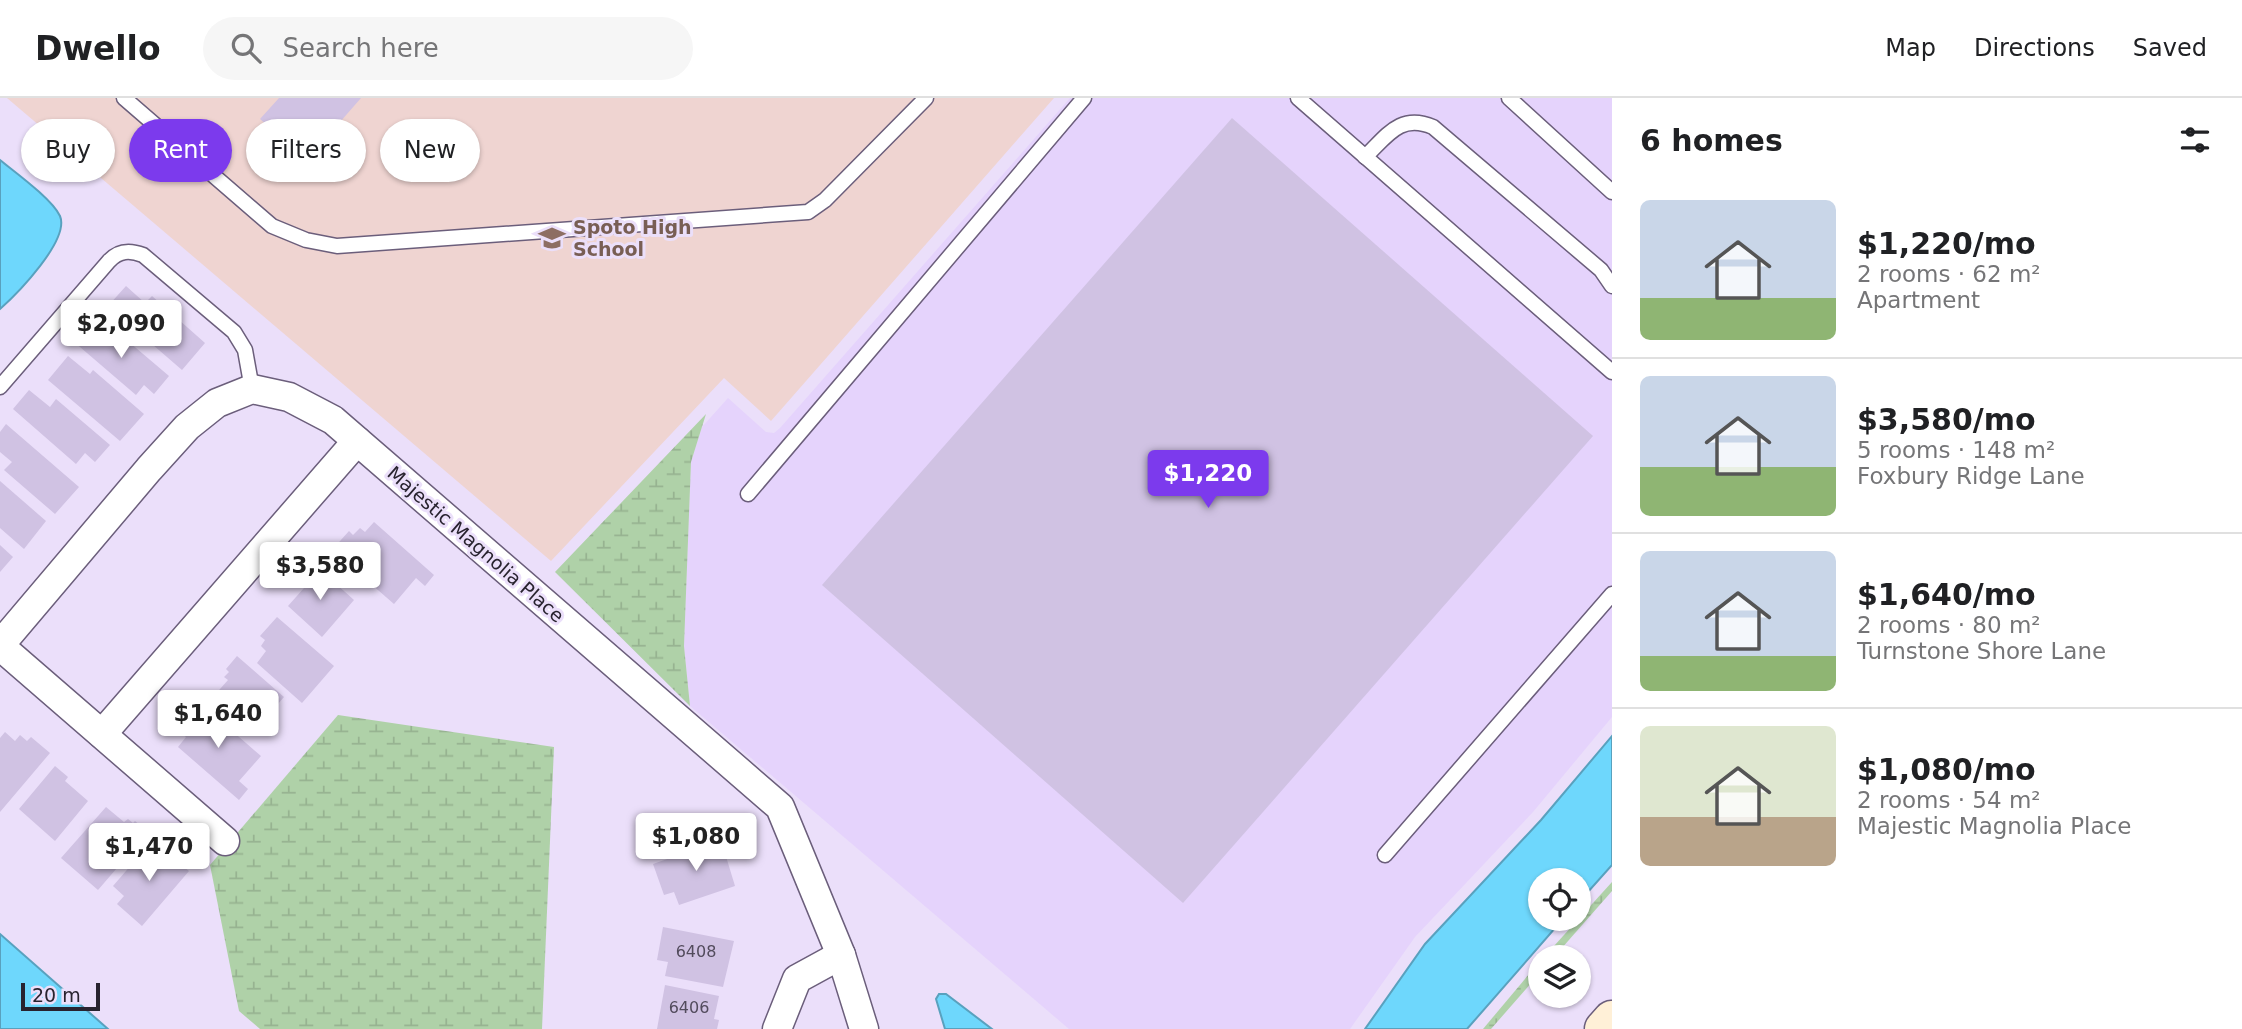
<!DOCTYPE html>
<html lang="en">
<head>
<meta charset="utf-8">
<style>
	:root { --surface:#fff; --page:#f6f6f6; --text:#202124; --muted:#757577; --line:#e0e0e0; --accent:#7c3aed }
	body { margin:0; font-family:"DejaVu Sans",sans-serif; background:var(--page); color:var(--text); height:100vh; display:flex; flex-direction:column; font-size:26px; white-space:nowrap }
	* { box-sizing:border-box; margin:0 }
	p { font-size:23px; color:var(--muted) }
	.icon { flex:none; width:38px; height:38px; fill:none; stroke:currentColor; stroke-width:2; stroke-linecap:round; stroke-linejoin:round }
	.map { position:relative; flex:1; overflow:hidden }
	.details { display:flex; flex-direction:column; background:var(--surface); width:630px }
	.details>* { flex:none }
	.top-card { position:absolute; left:21px; top:21px; width:665px; height:63px; display:flex; gap:14px }
	.tools { position:absolute; left:1528px; top:770px; display:grid; gap:14px }
	.tools a { display:grid; place-items:center; width:63px; height:63px; border-radius:50%; background:var(--surface); box-shadow:0 2px 5px #0004; font-size:35px }
	.scale { position:absolute; left:21px; bottom:18px; width:79px; box-sizing:border-box; padding-left:7px; border:4px solid #28232f; border-top:0; font-size:19px; line-height:24px; white-space:nowrap; color:#28232f; -webkit-text-stroke:5px #ebdffa; paint-order:stroke }
	.price { position:absolute; translate:-50% -60px; padding:0 16px; border-radius:7px; background:#fff; color:#222; font-size:23px; line-height:46px; filter:drop-shadow(0 2px 4px #0008) }
	.price::after { content:''; position:absolute; left:50%; top:42px; width:21px; height:16px; margin-left:-10px; background:inherit; clip-path:polygon(0 0,100% 0,50% 100%) }
	.price.active { background:var(--accent); color:#fff }
	ul { padding:0; list-style:none }
	li { display:flex; align-items:center; gap:21px; height:175px; padding:0 28px }
	li+li { border-top:2px solid var(--line) }
	li span { display:grid; place-items:center; flex:none; width:196px; height:140px; border-radius:10px; color:#555 }
	li>.icon { margin-inline-start:auto }
	span .icon { width:84px; height:84px; fill:#fffc; stroke-width:1 }
	li b { font-size:30px }
	h2 { display:flex; justify-content:space-between; align-items:center; height:84px; padding:0 28px; font-size:30px }
	.pill { padding:0 24px; border-radius:32px; background:var(--surface); box-shadow:0 2px 5px #0004; font-size:24px; line-height:63px }
	.pill.active { background:var(--accent); color:#fff }
	header { display:flex; align-items:center; gap:42px; box-sizing:border-box; height:98px; padding:0 35px; background:var(--surface); border-bottom:2px solid var(--line) }
	header strong { font-size:33px }
	nav { display:flex; gap:38px; margin-inline-start:auto; font-size:24px }
	.search { width:490px; height:63px; background:var(--page); display:flex; align-items:center; gap:18px; box-sizing:border-box; padding:0 24px; border-radius:38px; color:var(--muted); font-size:26px }
	main { display:flex; flex:1; min-height:0 }
	.map>svg:first-child { display:block }
</style>
</head>
<body>
<header>
<strong>Dwello</strong>
<div class="search"><svg class="icon" aria-label="search" viewBox="0 0 24 24"><circle cx="10" cy="10" r="6"/><path d="M15 15l6 6"/></svg>Search here</div>
<nav><a>Map</a><a>Directions</a><a>Saved</a></nav>
</header>
<main>
<div class="map">
<svg width="1612" height="931" viewBox="0 0 1612 931">
	<defs>
		<pattern id="wetland-marsh" width="20" height="14" patternUnits="userSpaceOnUse" patternTransform="scale(1.75)"><rect width="20" height="14" fill="#afd1a8"/><path d="M1 5h8M5 5V1M11 12h8M15 12V8" fill="none" stroke="#97b391"/></pattern>
	</defs>
	<rect width="100%" height="100%" fill="#ebdffa"/>
	<!-- built -->
	<path fill="#e5d3fc" d="M1070 0H1612V619L1533 714 1415 839 1350 931H1069L690 608 684 548 691 364 702 329 728 300 766 334 774 335 780 330Z"/>
	<!-- education -->
	<path fill="#efd4d1" d="M7 0H1054L771 323 724 280 551 463Z"/>
	<!-- wetland -->
	<g fill="url(#wetland-marsh)">
		<path d="M706 316 691 364 684 548 690 608 555 474Z"/>
		<path d="M338 617 554 649 542 931H260L239 913 210 767Z"/>
		<path d="M1612 784V793L1554 859H1544Z"/>
		<path d="M1540 863V875L1491 931H1483Z"/>
	</g>
	<!-- water -->
	<g fill="#6ed7fc" stroke="#59a1be" stroke-width="2">
		<path d="M0 62C16 75 52 101 60 118 70 142 17 196 0 211Z"/>
		<path d="M1612 638V767L1579 804 1578 782H1540V821H1563L1467 931H1365L1425 846 1541 722Z"/>
		<path d="M0 836 108 931H0Z"/>
		<path d="M939 896H946L992 931H945L936 901Z"/>
	</g>
	<!-- building -->
	<g fill="#d0c2e3">
		<path d="M279 0H361L298 72 289 64 298 54 260 21Z"/>
		<path d="M1232 20 1593 338 1183 805 822 487Z"/>
		<path d="M126 188 145 205 152 198 205 245 182 272 108 208Z"/>
		<path d="M89 224 109 241 116 233 169 278 154 296 144 287 136 297 73 243Z"/>
		<path d="M68 258 90 276 93 272 144 316 120 343 48 282Z"/>
		<path d="M29 292 50 309 56 301 110 347 95 364 85 355 76 366 13 311Z"/>
		<path d="M6 326 79 389 55 416 4 372 12 364 0 354V334Z"/>
		<path d="M0 383 46 423 24 451 0 430Z"/>
		<path d="M374 424 434 477 425 488 416 480 394 506 332 452 349 433 353 437 360 430 365 434Z"/>
		<path d="M0 447 13 459 0 474Z"/>
		<path d="M316 468 354 502 322 539 288 508 304 490 300 487Z"/>
		<path d="M277 519 334 568 302 605 257 565 266 553 261 548 265 542 260 538Z"/>
		<path d="M237 558 284 599 253 635 212 600 228 582 224 579 229 574 226 571Z"/>
		<path d="M199 604 261 658 239 683 248 691 239 702 178 649 186 639 181 635 187 627 183 623Z"/>
		<path d="M5 634 15 643 20 637 27 643 31 639 50 655 0 714V640Z"/>
		<path d="M55 668 68 679 65 683 88 703 55 743 19 711Z"/>
		<path d="M106 709 124 724 128 721 133 725 135 723 148 734 98 792 61 760Z"/>
		<path d="M721 742 735 788 679 807 674 794 664 797 653 766Z"/>
		<path d="M151 744 189 773 142 828 117 806 124 798 113 788Z"/>
		<path d="M663 829 734 843 723 889 665 878 668 864 657 862Z"/>
		<path d="M665 887 719 898 714 921 719 922 717 931H657Z"/>
	</g>
	<g fill="none" stroke-linecap="round" stroke-linejoin="round">
		<!-- lane casing -->
		<g stroke="#6b5e7b" stroke-width="17">
			<g id="lane">
				<path d="M124 0 272 128 306 142 337 148 808 114 825 102 926 0"/>
				<path d="M1298 0 1612 274"/>
				<path d="M1509 0 1612 94"/>
				<path d="M1365 59C1387 38 1400 15 1433 29L1601 172 1612 188"/>
				<path d="M0 289 109 163C119 152 130 152 143 157L234 234 245 252 252 291"/>
				<path d="M748 396 1084 0"/>
				<path d="M1385 757 1612 496"/>
			</g>
		</g>
		<!-- street casing -->
		<g stroke="#6b5e7b" stroke-width="31">
			<g id="street">
				<path d="M0 547 149 371 187 329 217 305 252 291 289 299 333 322 780 709 841 857 864 931"/>
				<path d="M0 548 225 743"/>
				<path d="M102 636 357 343"/>
				<path d="M777 931 797 881 841 857"/>
			</g>
		</g>
		<!-- secondary casing -->
		<g stroke="#6b5e7b" stroke-width="41">
			<path id="secondary" d="M1604 931 1612 922"/>
		</g>
		<!-- lane -->
		<use href="#lane" stroke="#fff" stroke-width="14"/>
		<!-- street -->
		<use href="#street" stroke="#fff" stroke-width="28"/>
		<!-- secondary -->
		<use href="#secondary" stroke="#fff0d7" stroke-width="38"/>
	</g>
	<!-- icons -->
	<defs>
		<g id="school-bare" transform="scale(2.1)"><path d="M0-5L7-2L0 1L-7-2ZM-4 1L0 2.5L4 1V4Q0 6-4 4Z" fill="#8d6e63" stroke="#ebdffa" stroke-width="2.5" paint-order="stroke"/></g>
	</defs>
	<g fill-rule="evenodd">
		<use href="#school-bare" x="552" y="140"/>
	</g>
	<g text-anchor="middle" dominant-baseline="central" stroke-width="6" stroke-linejoin="round" paint-order="stroke">
		<!-- number labels -->
		<g font-size="16" fill="#524b5c">
			<text x="696" y="853">6408</text>
			<text x="689" y="909">6406</text>
		</g>
		<!-- education labels -->
		<g font-size="19" font-weight="bold" fill="#785e54" stroke="#ebdffa" text-anchor="start">
			<text x="573" y="129">Spoto High<tspan x="573" dy="22">School</tspan></text>
		</g>
		<!-- street labels -->
		<g font-size="19" fill="#28232f" stroke="#ebdffa">
			<text transform="translate(476 446) rotate(41)">Majestic Magnolia Place</text>
		</g>
	</g>
</svg>
<div class="tools">
<a><svg class="icon" aria-label="locate" viewBox="0 0 24 24"><circle cx="12" cy="12" r="6"/><path d="M12 2v4M12 18v4M2 12h4M18 12h4"/></svg></a>
<a><svg class="icon" aria-label="layers" viewBox="0 0 24 24"><path d="M12 4l9 5-9 5-9-5zM3 14l9 5 9-5"/></svg></a>
</div>
<div class="scale">20 m</div>
<b class="price" style="left:121px;top:262px">$2,090</b>
<b class="price active" style="left:1208px;top:412px">$1,220</b>
<b class="price" style="left:320px;top:504px">$3,580</b>
<b class="price" style="left:218px;top:652px">$1,640</b>
<b class="price" style="left:696px;top:775px">$1,080</b>
<b class="price" style="left:149px;top:785px">$1,470</b>
<div class="top-card">
<a class="pill">Buy</a>
<a class="pill active">Rent</a>
<a class="pill">Filters</a>
<a class="pill">New</a>
</div>
</div>
<section class="details">
<h2>6 homes<svg class="icon" aria-label="filters" viewBox="0 0 24 24"><path d="M4 7h16M4 17h16"/><circle cx="9" cy="7" r="2"/><circle cx="15" cy="17" r="2"/></svg></h2>
<ul>
<li><span style="background:linear-gradient(#c9d6e8 70%,#8fb573 0)"><svg class="icon" aria-label="home" viewBox="0 0 24 24"><path d="M3 11l9-7 9 7M6 9v11h12V9"/></svg></span><div><b>$1,220/mo</b><p>2 rooms · 62 m²</p><p>Apartment</p></div></li>
<li><span style="background:linear-gradient(#c9d6e8 65%,#8fb573 0)"><svg class="icon" aria-label="home" viewBox="0 0 24 24"><path d="M3 11l9-7 9 7M6 9v11h12V9"/></svg></span><div><b>$3,580/mo</b><p>5 rooms · 148 m²</p><p>Foxbury Ridge Lane</p></div></li>
<li><span style="background:linear-gradient(#c9d6e8 75%,#8fb573 0)"><svg class="icon" aria-label="home" viewBox="0 0 24 24"><path d="M3 11l9-7 9 7M6 9v11h12V9"/></svg></span><div><b>$1,640/mo</b><p>2 rooms · 80 m²</p><p>Turnstone Shore Lane</p></div></li>
<li><span style="background:linear-gradient(#dfe7d0 65%,#b9a48a 0)"><svg class="icon" aria-label="home" viewBox="0 0 24 24"><path d="M3 11l9-7 9 7M6 9v11h12V9"/></svg></span><div><b>$1,080/mo</b><p>2 rooms · 54 m²</p><p>Majestic Magnolia Place</p></div></li>
</ul>
</section>
</main>
</body>
</html>
